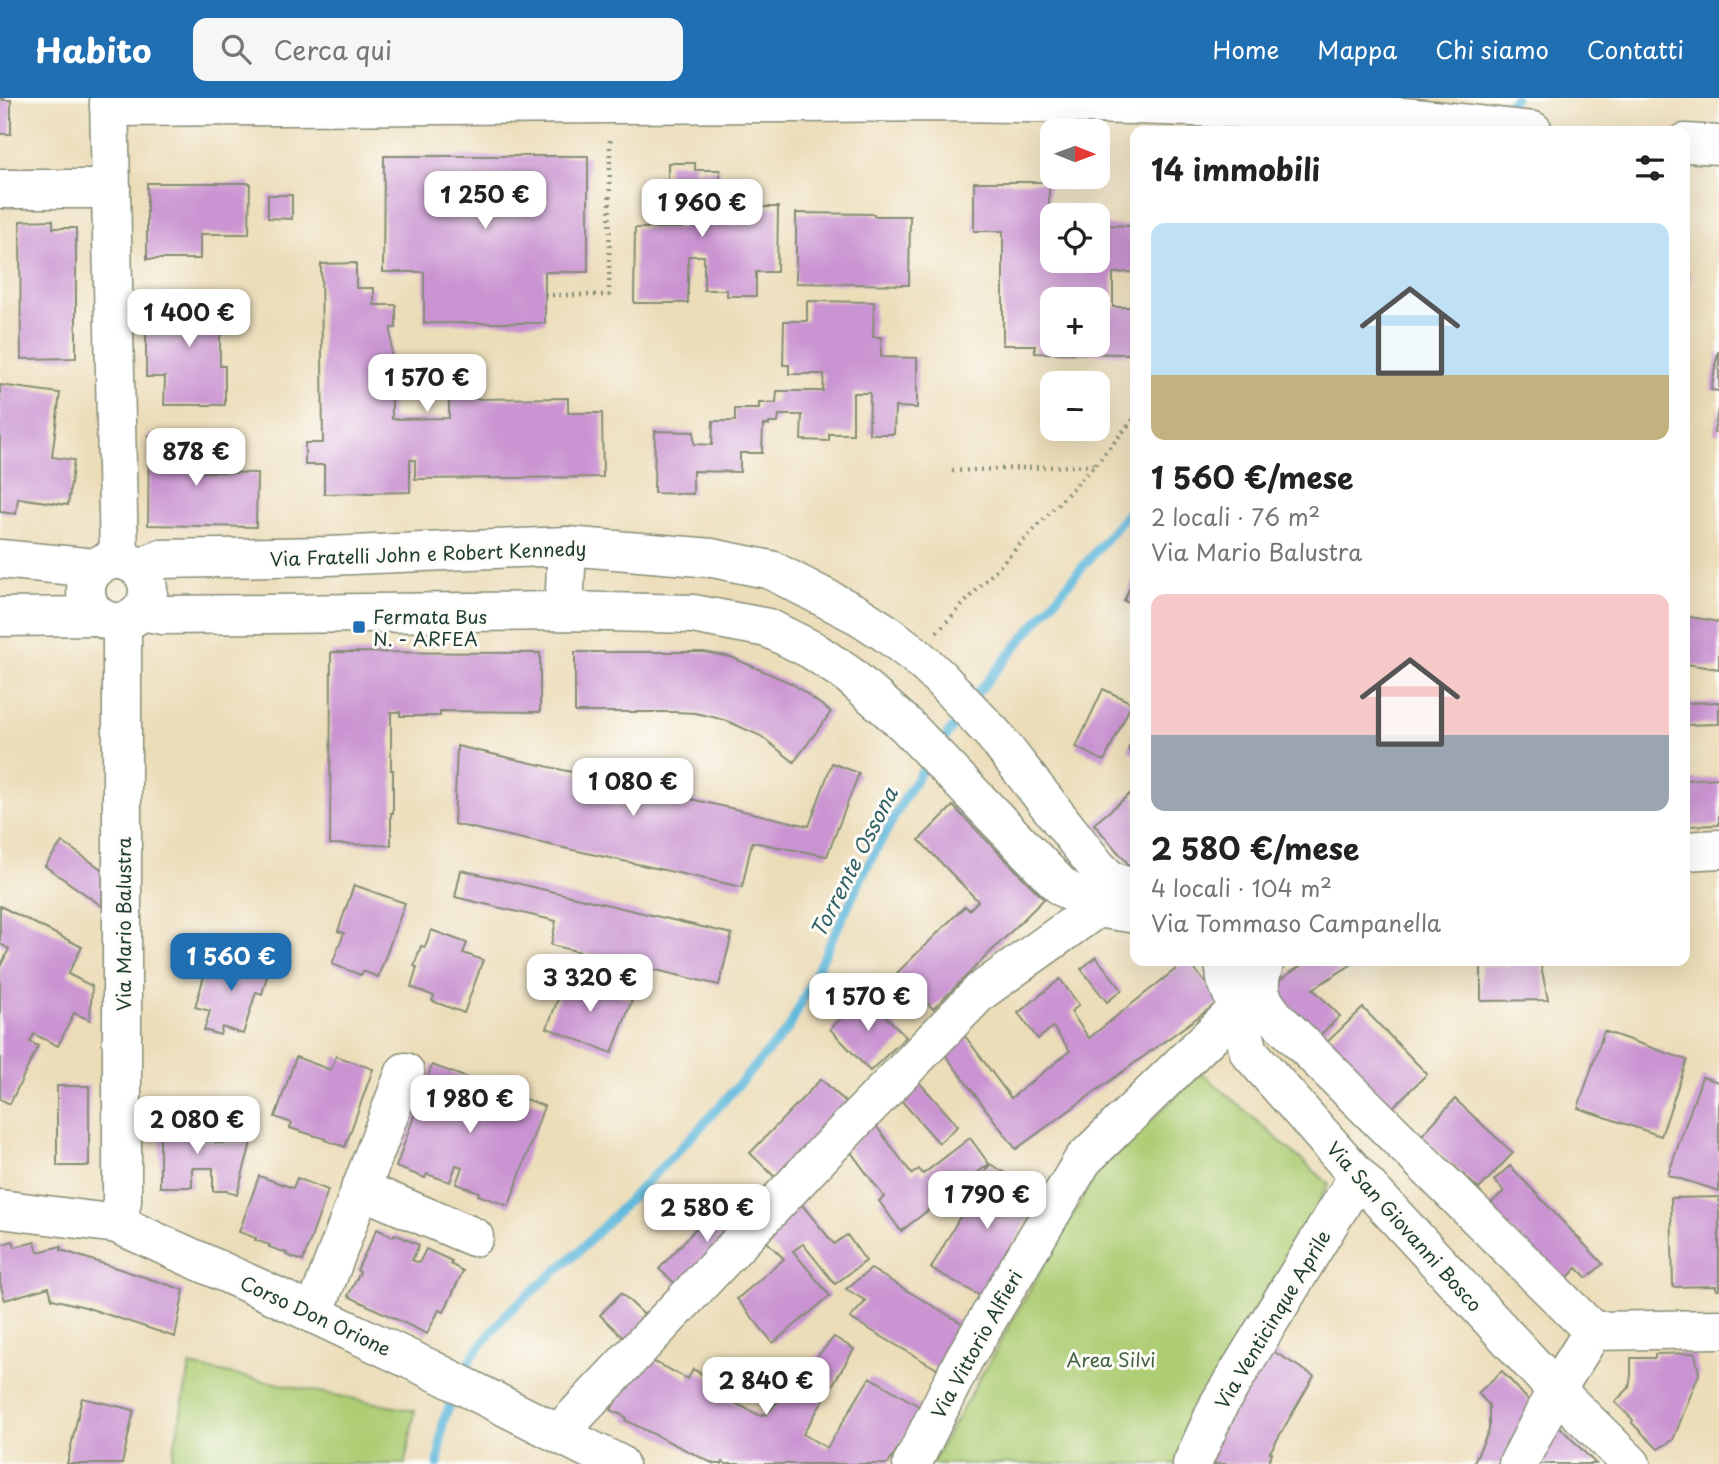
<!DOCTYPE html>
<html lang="it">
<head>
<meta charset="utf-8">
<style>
	:root { --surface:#fff; --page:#f6f6f6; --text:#222; --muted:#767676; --accent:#1f6fb2 }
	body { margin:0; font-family:"Playpen Sans",sans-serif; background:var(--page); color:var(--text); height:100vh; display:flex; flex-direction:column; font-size:26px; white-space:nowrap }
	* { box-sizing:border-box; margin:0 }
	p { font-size:23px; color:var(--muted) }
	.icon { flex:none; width:38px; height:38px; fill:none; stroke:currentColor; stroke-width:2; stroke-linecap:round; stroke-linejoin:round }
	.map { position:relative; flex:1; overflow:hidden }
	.details { position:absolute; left:1130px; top:28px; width:560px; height:840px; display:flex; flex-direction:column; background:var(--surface); border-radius:14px; box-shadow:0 7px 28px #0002 }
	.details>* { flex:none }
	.needle { width:46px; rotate:91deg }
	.tools { position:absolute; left:1040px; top:21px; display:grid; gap:14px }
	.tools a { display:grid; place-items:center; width:70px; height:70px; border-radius:14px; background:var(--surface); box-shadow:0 7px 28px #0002; font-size:35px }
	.price { position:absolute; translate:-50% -60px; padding:0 16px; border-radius:14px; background:#fff; color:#222; font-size:23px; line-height:46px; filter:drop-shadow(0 2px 4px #0008) }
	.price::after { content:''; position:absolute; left:50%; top:42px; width:21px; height:16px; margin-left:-10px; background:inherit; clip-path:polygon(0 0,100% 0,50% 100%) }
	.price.selected { background:var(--accent); color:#fff }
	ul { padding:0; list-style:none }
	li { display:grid; align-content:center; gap:14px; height:371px; padding:0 21px }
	li span { display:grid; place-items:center; height:217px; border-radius:14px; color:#555 }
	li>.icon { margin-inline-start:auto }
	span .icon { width:126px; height:126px; fill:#fffc; stroke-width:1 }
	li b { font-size:30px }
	h2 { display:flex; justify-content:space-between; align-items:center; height:84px; padding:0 21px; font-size:30px }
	header { display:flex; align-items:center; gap:42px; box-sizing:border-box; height:98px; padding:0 35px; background:var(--accent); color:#fff }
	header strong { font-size:33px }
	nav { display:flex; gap:38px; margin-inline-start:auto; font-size:24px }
	.search { width:490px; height:63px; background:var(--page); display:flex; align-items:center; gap:18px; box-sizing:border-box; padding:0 24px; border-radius:14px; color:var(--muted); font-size:26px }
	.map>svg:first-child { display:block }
</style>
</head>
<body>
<header>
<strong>Habito</strong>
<div class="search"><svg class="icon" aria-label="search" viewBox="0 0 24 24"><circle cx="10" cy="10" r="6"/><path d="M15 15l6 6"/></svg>Cerca qui</div>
<nav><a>Home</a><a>Mappa</a><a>Chi siamo</a><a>Contatti</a></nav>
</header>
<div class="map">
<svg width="1719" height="1366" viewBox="0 0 1719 1366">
	<rect width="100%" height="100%" fill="#fdfcf7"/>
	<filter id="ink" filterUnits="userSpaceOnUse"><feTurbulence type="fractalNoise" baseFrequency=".0143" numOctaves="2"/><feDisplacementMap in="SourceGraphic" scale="14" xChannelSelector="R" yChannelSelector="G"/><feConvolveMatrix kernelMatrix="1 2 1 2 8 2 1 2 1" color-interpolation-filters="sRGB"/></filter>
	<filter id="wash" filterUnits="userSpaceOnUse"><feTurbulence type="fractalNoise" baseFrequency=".00686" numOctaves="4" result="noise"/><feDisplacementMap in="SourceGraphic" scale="28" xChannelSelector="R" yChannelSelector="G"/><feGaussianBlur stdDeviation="1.57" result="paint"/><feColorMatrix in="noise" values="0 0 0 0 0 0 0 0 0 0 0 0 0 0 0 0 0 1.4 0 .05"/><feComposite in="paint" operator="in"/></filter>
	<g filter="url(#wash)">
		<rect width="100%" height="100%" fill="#ecddb9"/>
		<!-- green -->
		<g fill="#aecd75" stroke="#668554" stroke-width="2">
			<path d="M1201 974 1329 1086 1207 1300 1179 1366H931L1096 1076Z"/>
			<path d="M190 1268 415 1313 405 1366H171Z"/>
		</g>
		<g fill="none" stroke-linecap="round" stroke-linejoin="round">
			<!-- stream -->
			<g stroke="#5db8db" stroke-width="9">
				<path d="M1495 18 1515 0"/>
				<path d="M973 600 1136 405"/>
				<path d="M939 649 961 617"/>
				<path d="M463 1278 471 1260 507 1215 577 1155 699 1031 789 930 867 769 909 692 929 663"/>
				<path d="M438 1366 443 1323 456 1294"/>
			</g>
		</g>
		<g id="blocks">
			<!-- building -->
			<g fill="#ca94d2" fill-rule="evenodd">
				<path d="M0 0H3V2H11V36H0Z"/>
				<path d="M384 58H588V174H545V225H424V174H383Z"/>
				<path d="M668 65H695V72H720V101H741V109H778L777 174H756V198H727V192H704V158H688V205H634L635 130H683V113H645V87H668Z"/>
				<path d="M974 84H1049V119H1052V163H1097V127L1136 128V174L1113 175V209H1136V256L1035 255V247H1003V133H974ZM1052 201H1097V247H1052Z"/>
				<path d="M147 85H250L249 136H200V161H147Z"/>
				<path d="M268 97H292V121L268 120Z"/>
				<path d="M796 115 874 116V118H910L909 187 796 185Z"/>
				<path d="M53 122V130H76V260L21 261 20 123Z"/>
				<path d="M356 165V190H374V207H396V230H391L392 321 449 320V299H471L472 301 568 300V315H602L603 379 415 381V362H410V394L324 396V367H305V345H323L321 166Z"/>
				<path d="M1685 176 1691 177 1687 201H1685Z"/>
				<path d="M163 196 225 197V236H220V268H225V307H164L165 279H146V223H162Z"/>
				<path d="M807 203 874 204 873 239H881V259L917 260V310L895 309 894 336H869L870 295H853V336H829V343L801 342 802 317H779L778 325H769V327H763L762 355H740V374L693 373V396L654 395 655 333 694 334V346L712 347 713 323H735V311H759V305H776L777 293H823L824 276H789V267H783L784 223H807Z"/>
				<path d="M1718 254H1719V293L1711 292Z"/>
				<path d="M0 287 60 295 52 359 74 362 68 407 18 400 16 416 0 414Z"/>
				<path d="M1718 311H1719V336L1714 335Z"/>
				<path d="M149 337 198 338V374L257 375 256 429 148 427Z"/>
				<path d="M1136 475V508L1124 503Z"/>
				<path d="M1685 518 1719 524V571L1685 566Z"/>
				<path d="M331 554 540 555V614L440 613V618H400V614H391V672H393V715H391V747L330 746Z"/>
				<path d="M575 554H704L731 559 793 586 831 614 794 664 761 638 727 623 713 619 695 615 675 614H575Z"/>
				<path d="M1103 591 1132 605 1104 663 1076 649Z"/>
				<path d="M1719 604V626L1685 627V605Z"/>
				<path d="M1136 635V656L1128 652Z"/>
				<path d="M457 648 809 728 832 665 859 675 827 758 752 744 742 789 454 726Z"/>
				<path d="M1719 680V727L1685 728V682Z"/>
				<path d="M1131 695 1136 701V762L1129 767 1094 726Z"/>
				<path d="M953 708 1044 801 933 911 897 875 965 808 969 812 978 803 919 742Z"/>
				<path d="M62 744 103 772 102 808 45 768Z"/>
				<path d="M461 772 732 836 719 887 551 847 556 823 455 799Z"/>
				<path d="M354 787 405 805 378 879 363 873 361 877 332 866 344 835 338 833Z"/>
				<path d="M0 808 82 849 68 876 92 888 90 922 74 915 58 948 34 936 30 944 38 948 10 1006 0 1001V869L9 851 0 846Z"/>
				<path d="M431 832 467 845 463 855 483 862 464 915 432 903 434 898 411 889 417 869 414 868 421 848 425 849Z"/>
				<path d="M223 854 270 868 262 896 256 894 243 936 222 929 220 937 204 932 210 913 195 909 205 875 216 878Z"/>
				<path d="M1096 859 1122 892 1107 904 1081 871Z"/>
				<path d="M1186 863H1188L1220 903 1016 1051 943 954 965 938 1011 1000 1070 953 1053 929 1038 941 1018 915 1060 881 1079 907 1071 914 1089 940Z"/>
				<path d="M1308 863H1357L1313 891 1340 918 1319 938 1277 896 1278 883Z"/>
				<path d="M1509 863H1540L1548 902 1481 903V868H1509Z"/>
				<path d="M567 877 632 902 612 955 547 930Z"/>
				<path d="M865 897 906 939 870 973 830 931Z"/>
				<path d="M1363 910 1427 976 1391 1011 1326 945Z"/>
				<path d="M1604 933 1687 962 1661 1038 1578 1010Z"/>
				<path d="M336 958 373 971 345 1049 325 1042 326 1041 290 1030 292 1025 275 1019 296 959 331 972Z"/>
				<path d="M432 967 544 1008 509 1108 478 1097 479 1094 456 1086 462 1069 456 1067 450 1084 427 1076 425 1080 396 1069Z"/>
				<path d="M1702 979 1719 984V1093L1668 1077Z"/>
				<path d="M821 981 853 1011 782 1086 750 1055Z"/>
				<path d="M918 983 958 1028 939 1045 899 1000Z"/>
				<rect x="57" y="988" width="32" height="80"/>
				<path d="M1455 1001 1513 1055 1479 1091 1421 1038Z"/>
				<path d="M160 1014 193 1015V1042L216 1043V1045H251L237 1097 227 1093H213V1070H192V1089H160Z"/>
				<path d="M874 1025 912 1076 919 1071 923 1076 970 1040 989 1066 901 1133 879 1103 884 1099 848 1050Z"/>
				<path d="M990 1066 1042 1097 984 1200 931 1170Z"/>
				<path d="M1510 1068 1603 1166 1587 1180 1577 1170 1563 1184 1488 1108 1504 1093 1494 1082Z"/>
				<path d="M259 1078 293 1090 297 1080 328 1092 303 1163 286 1157 287 1155 269 1149 270 1147 255 1142 256 1140 239 1134Z"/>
				<path d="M728 1095 755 1120 687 1196 659 1171Z"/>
				<path d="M1719 1099V1192H1716V1188L1673 1189 1671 1100Z"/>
				<path d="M798 1102 834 1146 847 1137 866 1163 835 1186 803 1146 793 1153 830 1198 773 1245 737 1201 784 1161 766 1143Z"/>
				<path d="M377 1131 393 1139 395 1136 419 1147 412 1162 419 1165 426 1151 452 1163 450 1166 463 1173 444 1214 439 1212 427 1236 348 1198 360 1174 357 1172Z"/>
				<path d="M13 1143 15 1149 35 1144 38 1154 61 1148V1152L184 1192 175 1239 85 1209 52 1201 49 1189 5 1202 0 1185V1147Z"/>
				<path d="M871 1171 963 1226 937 1271 850 1220 866 1203 846 1191Z"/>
				<path d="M621 1195 652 1224 630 1246 600 1217Z"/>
				<path d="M834 1239 854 1251 803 1336 827 1350 870 1279 922 1310 888 1366H726L723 1364 722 1366H714L625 1322 626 1319 611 1312 639 1256 688 1281 693 1271 715 1283 712 1288 725 1295 723 1299 761 1318 763 1316 766 1317Z"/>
				<path d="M1268 1250 1314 1278 1270 1354 1272 1355 1267 1366H1203Z"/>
				<path d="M1695 1255 1699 1276 1673 1342 1658 1351 1632 1325 1633 1322 1615 1304 1629 1290 1631 1278V1260H1655V1256Z"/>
				<path d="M1502 1273 1530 1304 1508 1366H1473L1489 1332V1307L1478 1295Z"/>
				<path d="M82 1300 134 1312 122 1366H67Z"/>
				<path d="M1556 1325 1596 1366H1526Z"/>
			</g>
		</g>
	</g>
	<g filter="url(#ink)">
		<use href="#blocks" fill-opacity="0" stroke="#868d76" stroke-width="2"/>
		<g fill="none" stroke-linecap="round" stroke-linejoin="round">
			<!-- minor casing -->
			<g stroke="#868d76" stroke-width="41">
				<g id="minor">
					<path d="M109 0 119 462"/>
					<path d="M109 9 957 4 1133 7 1338 14 1414 20 1533 33"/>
					<path d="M1685 45 1719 47"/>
					<path d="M0 91H111"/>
					<path d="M0 461 96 470"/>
					<circle cx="117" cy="493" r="31"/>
					<path d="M139 471 160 461 328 458 567 448 712 460 771 472 858 517 886 535 915 557 939 579 994 637 1097 769 1110 782 1136 792"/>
					<path d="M142 513 163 517 564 513 693 516 768 530 812 552 849 577 906 627 1062 789 1097 810 1136 816"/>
					<path d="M564 513 567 448"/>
					<path d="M0 519 98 518"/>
					<path d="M1685 753 1719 751"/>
					<path d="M1224 863 1226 881 1238 911 1249 954 1358 1078 1556 1292 1631 1366"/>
					<path d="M1265 863C1256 889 1258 898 1275 919L1593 1233"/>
					<path d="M360 1091 474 1139"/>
					<path d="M0 1111 117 1126 263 1192 426 1269 619 1366"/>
					<path d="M117 1126 122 1103V524"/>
					<path d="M314 1216 405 974"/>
					<path d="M559 1335 822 1057 980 894 1097 810"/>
					<path d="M912 1366 964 1261 1083 1062 1238 911"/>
					<path d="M1192 1366 1219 1306 1358 1078"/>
					<path d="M1518 1366 1556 1292 1593 1233 1719 1231"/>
				</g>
			</g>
			<!-- path -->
			<g stroke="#868d76" stroke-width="4.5" stroke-dasharray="2 5" stroke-linecap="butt">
				<path d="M545 197H609L610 39"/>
				<path d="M952 373 1094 367"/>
				<path d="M937 534 1095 367 1136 318"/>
			</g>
			<!-- minor -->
			<use href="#minor" stroke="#fff" stroke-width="38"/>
		</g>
	</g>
	<!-- markers -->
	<rect fill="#1f6fb2" stroke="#fdfcf7" stroke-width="2.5" x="352" y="522" width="14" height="14" rx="3.5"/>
	<g text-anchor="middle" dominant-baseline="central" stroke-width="6" stroke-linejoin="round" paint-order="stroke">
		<!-- street labels -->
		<g font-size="19" fill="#1f3d34" stroke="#fdfcf7">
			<text transform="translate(428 455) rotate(-2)">Via Fratelli John e Robert Kennedy</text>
			<text transform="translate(123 826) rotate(-90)">Via Mario Balustra</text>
			<text transform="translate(1405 1128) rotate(48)">Via San Giovanni Bosco</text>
			<text transform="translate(316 1217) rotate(25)">Corso Don Orione</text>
			<text transform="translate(1272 1221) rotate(-59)">Via Venticinque Aprile</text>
			<text transform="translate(976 1246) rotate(-61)">Via Vittorio Alfieri</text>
		</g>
		<!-- poi labels -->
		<g font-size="19" fill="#1f3d34" stroke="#fdfcf7" text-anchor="start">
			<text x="373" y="518">Fermata Bus<tspan x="373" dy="22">N. - ARFEA</tspan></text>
		</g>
		<!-- park labels -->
		<g font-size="19" fill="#436144" stroke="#fdfcf7">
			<text x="1111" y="1261">Area Silvi</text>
		</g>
		<!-- water labels -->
		<g font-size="21" font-style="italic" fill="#326266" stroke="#fdfcf7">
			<text transform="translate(853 764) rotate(-63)">Torrente Ossona</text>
		</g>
	</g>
</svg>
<div class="tools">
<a><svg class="needle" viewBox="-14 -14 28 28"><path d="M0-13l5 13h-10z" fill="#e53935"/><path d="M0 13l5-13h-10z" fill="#767676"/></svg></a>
<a><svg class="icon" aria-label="locate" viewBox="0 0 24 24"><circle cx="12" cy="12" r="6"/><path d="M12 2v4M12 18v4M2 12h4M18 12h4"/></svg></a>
<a>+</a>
<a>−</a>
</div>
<b class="price" style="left:485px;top:133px">1 250 €</b>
<b class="price" style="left:702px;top:141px">1 960 €</b>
<b class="price" style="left:189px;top:251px">1 400 €</b>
<b class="price" style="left:427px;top:316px">1 570 €</b>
<b class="price" style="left:196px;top:390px">878 €</b>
<b class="price" style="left:633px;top:720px">1 080 €</b>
<b class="price selected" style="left:231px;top:895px">1 560 €</b>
<b class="price" style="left:590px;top:916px">3 320 €</b>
<b class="price" style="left:868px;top:935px">1 570 €</b>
<b class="price" style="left:470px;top:1037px">1 980 €</b>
<b class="price" style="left:197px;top:1058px">2 080 €</b>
<b class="price" style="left:987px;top:1133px">1 790 €</b>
<b class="price" style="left:707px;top:1146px">2 580 €</b>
<b class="price" style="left:766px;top:1319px">2 840 €</b>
<section class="details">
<h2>14 immobili<svg class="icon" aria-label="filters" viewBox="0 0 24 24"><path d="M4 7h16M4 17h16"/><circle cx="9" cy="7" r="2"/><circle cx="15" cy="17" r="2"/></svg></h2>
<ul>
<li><span style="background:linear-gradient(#bfe0f5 70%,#c2b280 0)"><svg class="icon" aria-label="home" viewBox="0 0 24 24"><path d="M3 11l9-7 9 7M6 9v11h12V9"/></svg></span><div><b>1 560 €/mese</b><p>2 locali · 76 m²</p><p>Via Mario Balustra</p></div></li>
<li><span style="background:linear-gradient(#f6c9c9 65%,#9aa5b1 0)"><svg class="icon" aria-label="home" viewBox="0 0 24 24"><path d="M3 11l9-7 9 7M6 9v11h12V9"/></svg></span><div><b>2 580 €/mese</b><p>4 locali · 104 m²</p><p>Via Tommaso Campanella</p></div></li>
</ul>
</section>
</div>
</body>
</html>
